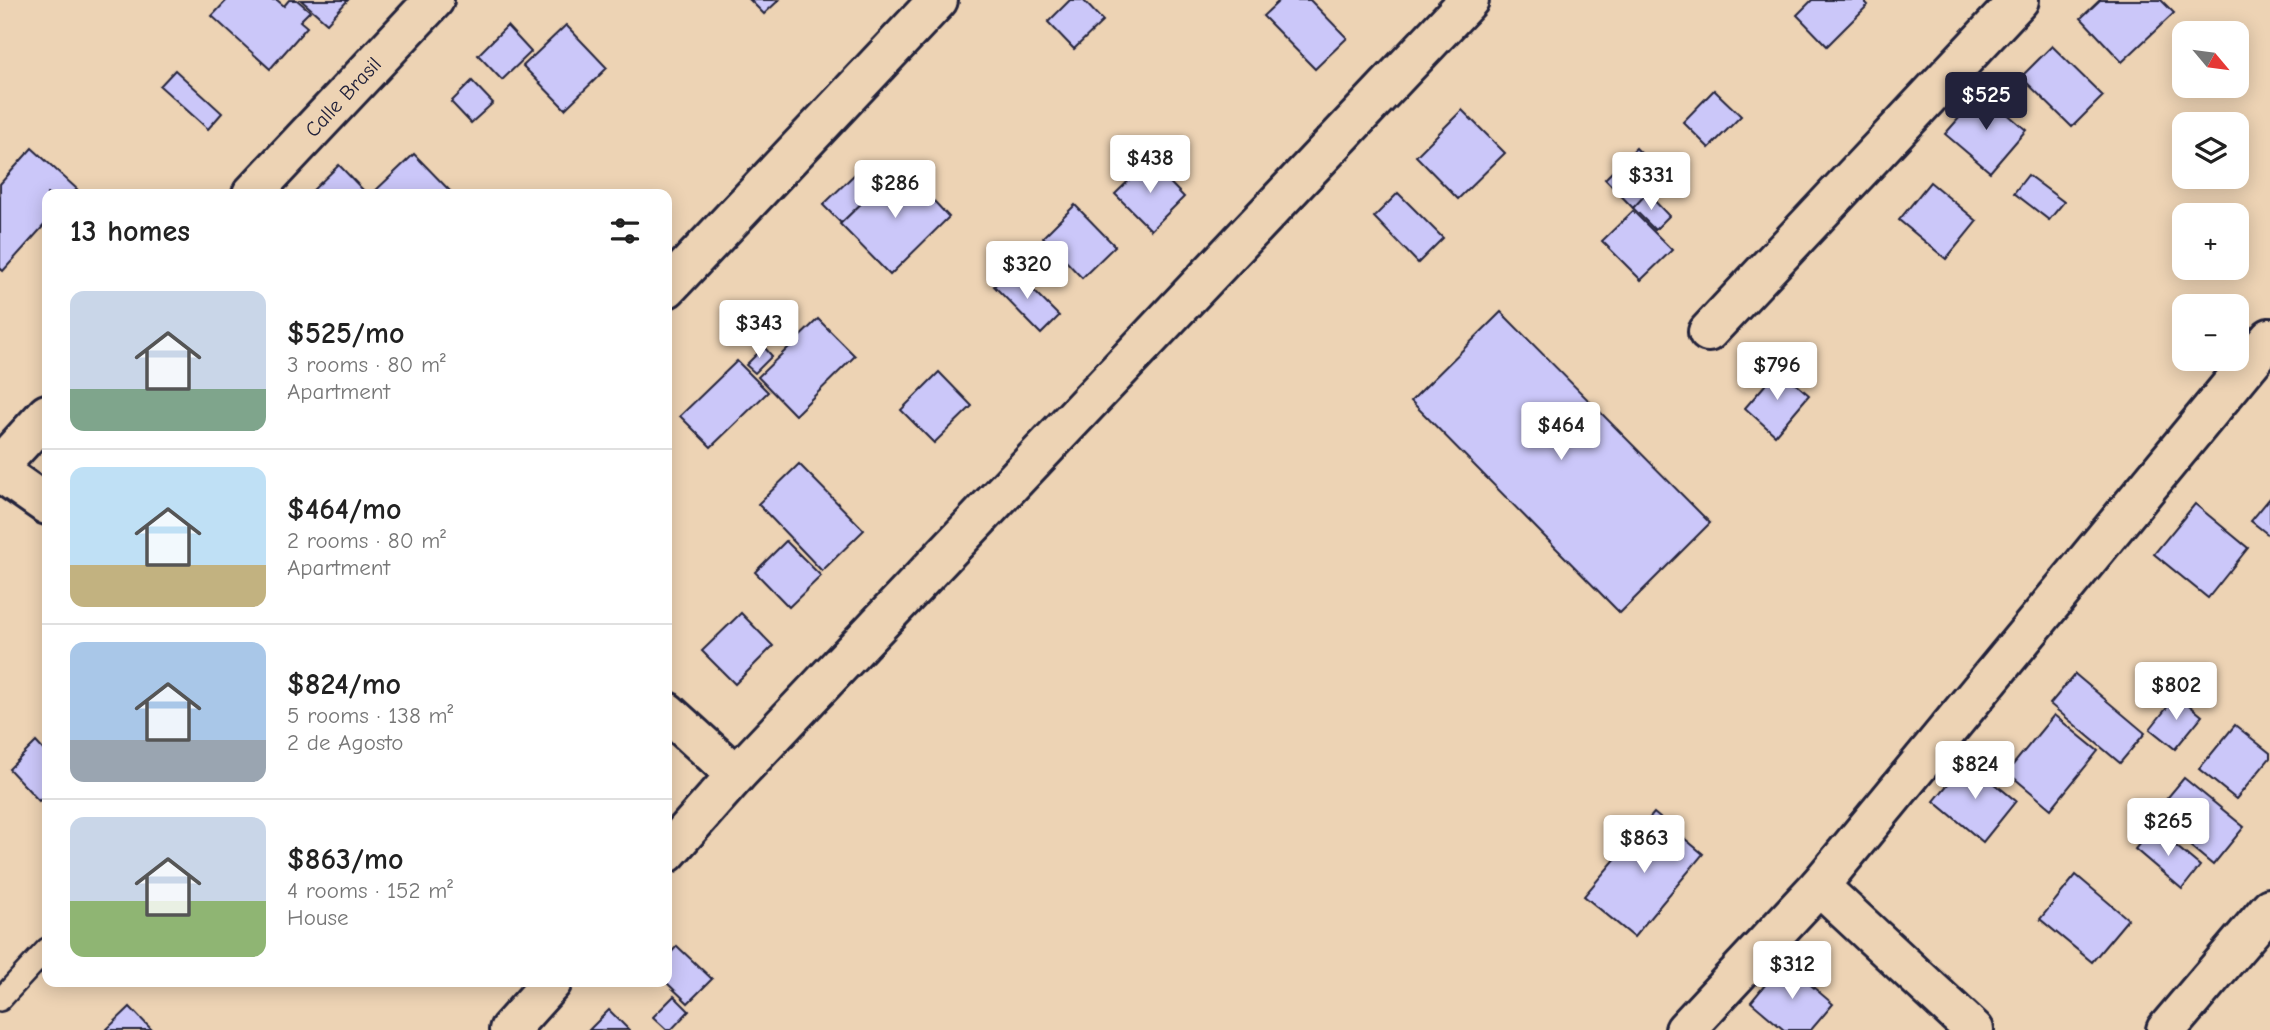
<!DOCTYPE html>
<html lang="en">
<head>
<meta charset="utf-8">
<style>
	:root { --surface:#fff; --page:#f6f6f6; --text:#222; --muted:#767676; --line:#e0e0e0; --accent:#22223b }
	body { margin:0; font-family:"Comic Neue",sans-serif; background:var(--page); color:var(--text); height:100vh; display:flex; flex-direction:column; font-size:26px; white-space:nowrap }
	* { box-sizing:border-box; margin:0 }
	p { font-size:23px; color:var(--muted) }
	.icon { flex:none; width:38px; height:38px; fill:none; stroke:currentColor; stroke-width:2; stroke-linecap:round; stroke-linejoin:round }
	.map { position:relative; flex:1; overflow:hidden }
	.side { position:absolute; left:42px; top:189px; width:630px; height:798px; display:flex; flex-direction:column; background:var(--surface); border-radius:14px; box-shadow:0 4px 18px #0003 }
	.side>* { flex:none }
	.needle { width:46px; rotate:119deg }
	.controls { position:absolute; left:2172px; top:21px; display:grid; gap:14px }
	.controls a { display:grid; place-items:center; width:77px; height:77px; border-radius:14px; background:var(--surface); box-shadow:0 4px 18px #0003; font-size:35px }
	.price { position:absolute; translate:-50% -60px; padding:0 16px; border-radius:7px; background:#fff; color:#222; font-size:23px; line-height:46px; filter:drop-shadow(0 2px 4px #0008) }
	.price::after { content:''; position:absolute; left:50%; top:42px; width:21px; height:16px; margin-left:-10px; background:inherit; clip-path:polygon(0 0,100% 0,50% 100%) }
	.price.current { background:var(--accent); color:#fff }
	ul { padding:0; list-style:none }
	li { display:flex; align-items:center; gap:21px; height:175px; padding:0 28px }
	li+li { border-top:2px solid var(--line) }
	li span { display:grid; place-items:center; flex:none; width:196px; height:140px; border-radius:14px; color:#555 }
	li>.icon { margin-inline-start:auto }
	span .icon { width:84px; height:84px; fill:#fffc; stroke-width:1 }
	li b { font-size:30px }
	h2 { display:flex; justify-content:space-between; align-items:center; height:84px; padding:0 28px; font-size:30px }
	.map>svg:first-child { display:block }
</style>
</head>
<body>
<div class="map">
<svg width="2270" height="1030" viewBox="0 0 2270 1030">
	<rect width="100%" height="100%" fill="#edd3b4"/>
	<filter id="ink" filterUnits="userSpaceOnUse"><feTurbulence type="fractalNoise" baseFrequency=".0143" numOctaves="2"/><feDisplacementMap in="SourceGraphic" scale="14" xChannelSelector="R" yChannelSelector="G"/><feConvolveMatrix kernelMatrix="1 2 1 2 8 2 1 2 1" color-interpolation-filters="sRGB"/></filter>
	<g filter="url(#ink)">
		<!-- building -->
		<g fill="#cbc7f9" stroke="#22223b" stroke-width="2">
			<path d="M227 0H277L284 6 289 0H297L310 11 300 21 307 27 270 69 212 16Z"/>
			<path d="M301 0H348L327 23Z"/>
			<path d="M750 0H779L764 14Z"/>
			<path d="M1070 0H1083L1103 21 1074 49 1048 22Z"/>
			<path d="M1280 0H1310L1347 38 1315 69 1263 16Z"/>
			<path d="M1812 0H1863L1868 5 1827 46 1797 15Z"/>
			<path d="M2100 0H2161L2174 13 2122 62 2081 18Z"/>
			<path d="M566 25 607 68 565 109 523 66Z"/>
			<path d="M507 26 531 52 502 80 478 55Z"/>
			<path d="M2052 46 2103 96 2072 127 2021 77Z"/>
			<path d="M175 70 222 113 208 129 160 86Z"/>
			<path d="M472 81 493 103 471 123 451 102Z"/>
			<path d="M1714 90 1741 116 1709 148 1683 122Z"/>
			<path d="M1982 92 2026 130 1990 172 1945 134Z"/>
			<path d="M1462 110 1505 153 1458 199 1416 156Z"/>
			<path d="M32 148 77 189 72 194H47V222L3 271 0 268V184Z"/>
			<path d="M1636 148 1664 177 1633 208 1605 179Z"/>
			<path d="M414 154 453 194H372Z"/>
			<path d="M1149 161 1184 197 1151 230 1115 194Z"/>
			<path d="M339 165 367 194H313L311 192Z"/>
			<path d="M900 165 949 217 890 275 840 224Z"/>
			<path d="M857 172 875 190 841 223 823 205Z"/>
			<path d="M2028 175 2064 202 2049 220 2014 193Z"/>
			<path d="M1930 182 1977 221 1946 259 1899 220Z"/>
			<path d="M1398 193 1443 238 1418 263 1374 217Z"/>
			<path d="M1647 193 1669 216 1655 230 1633 208Z"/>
			<path d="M1075 205 1115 246 1082 278 1043 237Z"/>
			<path d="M1633 211 1672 250 1641 280 1602 241Z"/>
			<path d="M1012 269 1059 316 1041 334 994 286Z"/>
			<path d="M1501 312 1710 523 1620 613 1411 401Z"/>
			<path d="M818 319 855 356 795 415 758 377Z"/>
			<path d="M764 347 772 356 755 373 746 365Z"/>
			<path d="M737 361 768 392 711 447 680 416Z"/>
			<path d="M1779 369 1809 395 1775 435 1745 408Z"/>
			<path d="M939 372 972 406 934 443 901 410Z"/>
			<path d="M799 464 864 530 822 571 758 504Z"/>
			<path d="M2270 498V536L2251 521Z"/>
			<path d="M2195 504 2248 548 2208 598 2154 554Z"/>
			<path d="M786 541 821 576 789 607 755 572Z"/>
			<path d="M741 613 773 646 735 684 702 651Z"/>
			<path d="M2075 674 2145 733 2120 763 2050 704Z"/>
			<path d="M2177 695 2202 716 2175 749 2150 729Z"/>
			<path d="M2054 715 2098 751 2051 809 2007 772Z"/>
			<path d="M2235 725 2270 753V758L2236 799 2199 769Z"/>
			<path d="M36 742 47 754V794L39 801 9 769Z"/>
			<path d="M1967 761 2016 801 1983 842 1934 801Z"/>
			<path d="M2184 778 2244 827 2213 865 2153 815Z"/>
			<path d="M1654 813 1703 854 1634 937 1584 896Z"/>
			<path d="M2153 827 2200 866 2182 889 2135 849Z"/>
			<path d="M2076 875 2128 919 2092 962 2040 919Z"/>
			<path d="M677 946 712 979 688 1003 666 982 667 957Z"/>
			<path d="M1784 962 1833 1004 1811 1030H1784L1751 1002Z"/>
			<path d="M674 996 689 1011 671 1030H667L653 1017Z"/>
			<path d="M130 1007 152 1030H106Z"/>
			<path d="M609 1010 629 1030H589Z"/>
		</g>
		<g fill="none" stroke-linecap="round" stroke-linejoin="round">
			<!-- lane casing -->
			<g stroke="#22223b" stroke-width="26">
				<path id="lane" d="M0 1000 47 949"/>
			</g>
			<!-- street casing -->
			<g stroke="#22223b" stroke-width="44">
				<g id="street">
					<path d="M252 194 434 0"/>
					<path d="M667 288 938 0"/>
					<path d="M1708 332 2019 0"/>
					<path d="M0 465 47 414"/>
					<path d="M0 472 47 505"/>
					<path d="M667 712 736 775"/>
					<path d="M667 853 736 775 1469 0"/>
					<path d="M1819 886 1974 1030"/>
					<path d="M509 1030 552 982"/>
					<path d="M1685 1030 1819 886 2270 338"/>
					<path d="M2166 1030 2270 908"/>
				</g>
			</g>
			<!-- lane -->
			<use href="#lane" stroke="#edd3b4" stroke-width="21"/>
			<!-- street -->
			<use href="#street" stroke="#edd3b4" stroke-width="38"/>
		</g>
	</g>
	<g text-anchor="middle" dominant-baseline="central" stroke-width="5" stroke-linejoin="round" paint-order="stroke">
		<!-- street labels -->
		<g font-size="21" fill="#22223b" stroke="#edd3b4">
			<text transform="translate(343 97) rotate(-47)">Calle Brasil</text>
		</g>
	</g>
</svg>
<div class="controls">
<a><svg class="needle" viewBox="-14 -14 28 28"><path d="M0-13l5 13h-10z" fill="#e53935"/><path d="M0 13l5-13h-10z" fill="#767676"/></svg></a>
<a><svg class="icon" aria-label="layers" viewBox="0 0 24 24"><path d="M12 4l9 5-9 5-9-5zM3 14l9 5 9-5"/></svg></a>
<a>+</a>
<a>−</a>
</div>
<b class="price current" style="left:1986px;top:132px">$525</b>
<b class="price" style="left:1150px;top:195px">$438</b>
<b class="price" style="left:1651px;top:212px">$331</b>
<b class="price" style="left:895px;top:220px">$286</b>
<b class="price" style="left:1027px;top:301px">$320</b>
<b class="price" style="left:759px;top:360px">$343</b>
<b class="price" style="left:1777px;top:402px">$796</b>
<b class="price" style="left:1561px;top:462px">$464</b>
<b class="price" style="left:2176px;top:722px">$802</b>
<b class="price" style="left:1975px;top:801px">$824</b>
<b class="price" style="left:2168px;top:858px">$265</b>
<b class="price" style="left:1644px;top:875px">$863</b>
<b class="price" style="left:1792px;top:1001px">$312</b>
<section class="side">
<h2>13 homes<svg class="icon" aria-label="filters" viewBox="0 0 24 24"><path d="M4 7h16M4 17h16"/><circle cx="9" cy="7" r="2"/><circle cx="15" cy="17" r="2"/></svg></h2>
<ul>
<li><span style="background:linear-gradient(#c9d6e8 70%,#7fa58c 0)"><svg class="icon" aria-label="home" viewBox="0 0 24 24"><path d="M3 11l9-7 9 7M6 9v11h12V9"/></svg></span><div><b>$525/mo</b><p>3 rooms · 80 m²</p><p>Apartment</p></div></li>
<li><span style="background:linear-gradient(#bfe0f5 70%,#c2b280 0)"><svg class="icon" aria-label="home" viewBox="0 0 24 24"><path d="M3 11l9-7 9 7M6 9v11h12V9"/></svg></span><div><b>$464/mo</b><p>2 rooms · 80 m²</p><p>Apartment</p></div></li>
<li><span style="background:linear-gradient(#a9c7e8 70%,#9aa5b1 0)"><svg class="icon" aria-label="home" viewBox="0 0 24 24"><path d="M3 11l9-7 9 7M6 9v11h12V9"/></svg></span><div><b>$824/mo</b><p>5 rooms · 138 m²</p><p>2 de Agosto</p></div></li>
<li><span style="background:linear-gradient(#c9d6e8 60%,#8fb573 0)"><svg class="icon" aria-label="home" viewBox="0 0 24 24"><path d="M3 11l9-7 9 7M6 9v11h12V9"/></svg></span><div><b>$863/mo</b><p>4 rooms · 152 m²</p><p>House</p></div></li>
</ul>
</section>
</div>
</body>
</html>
